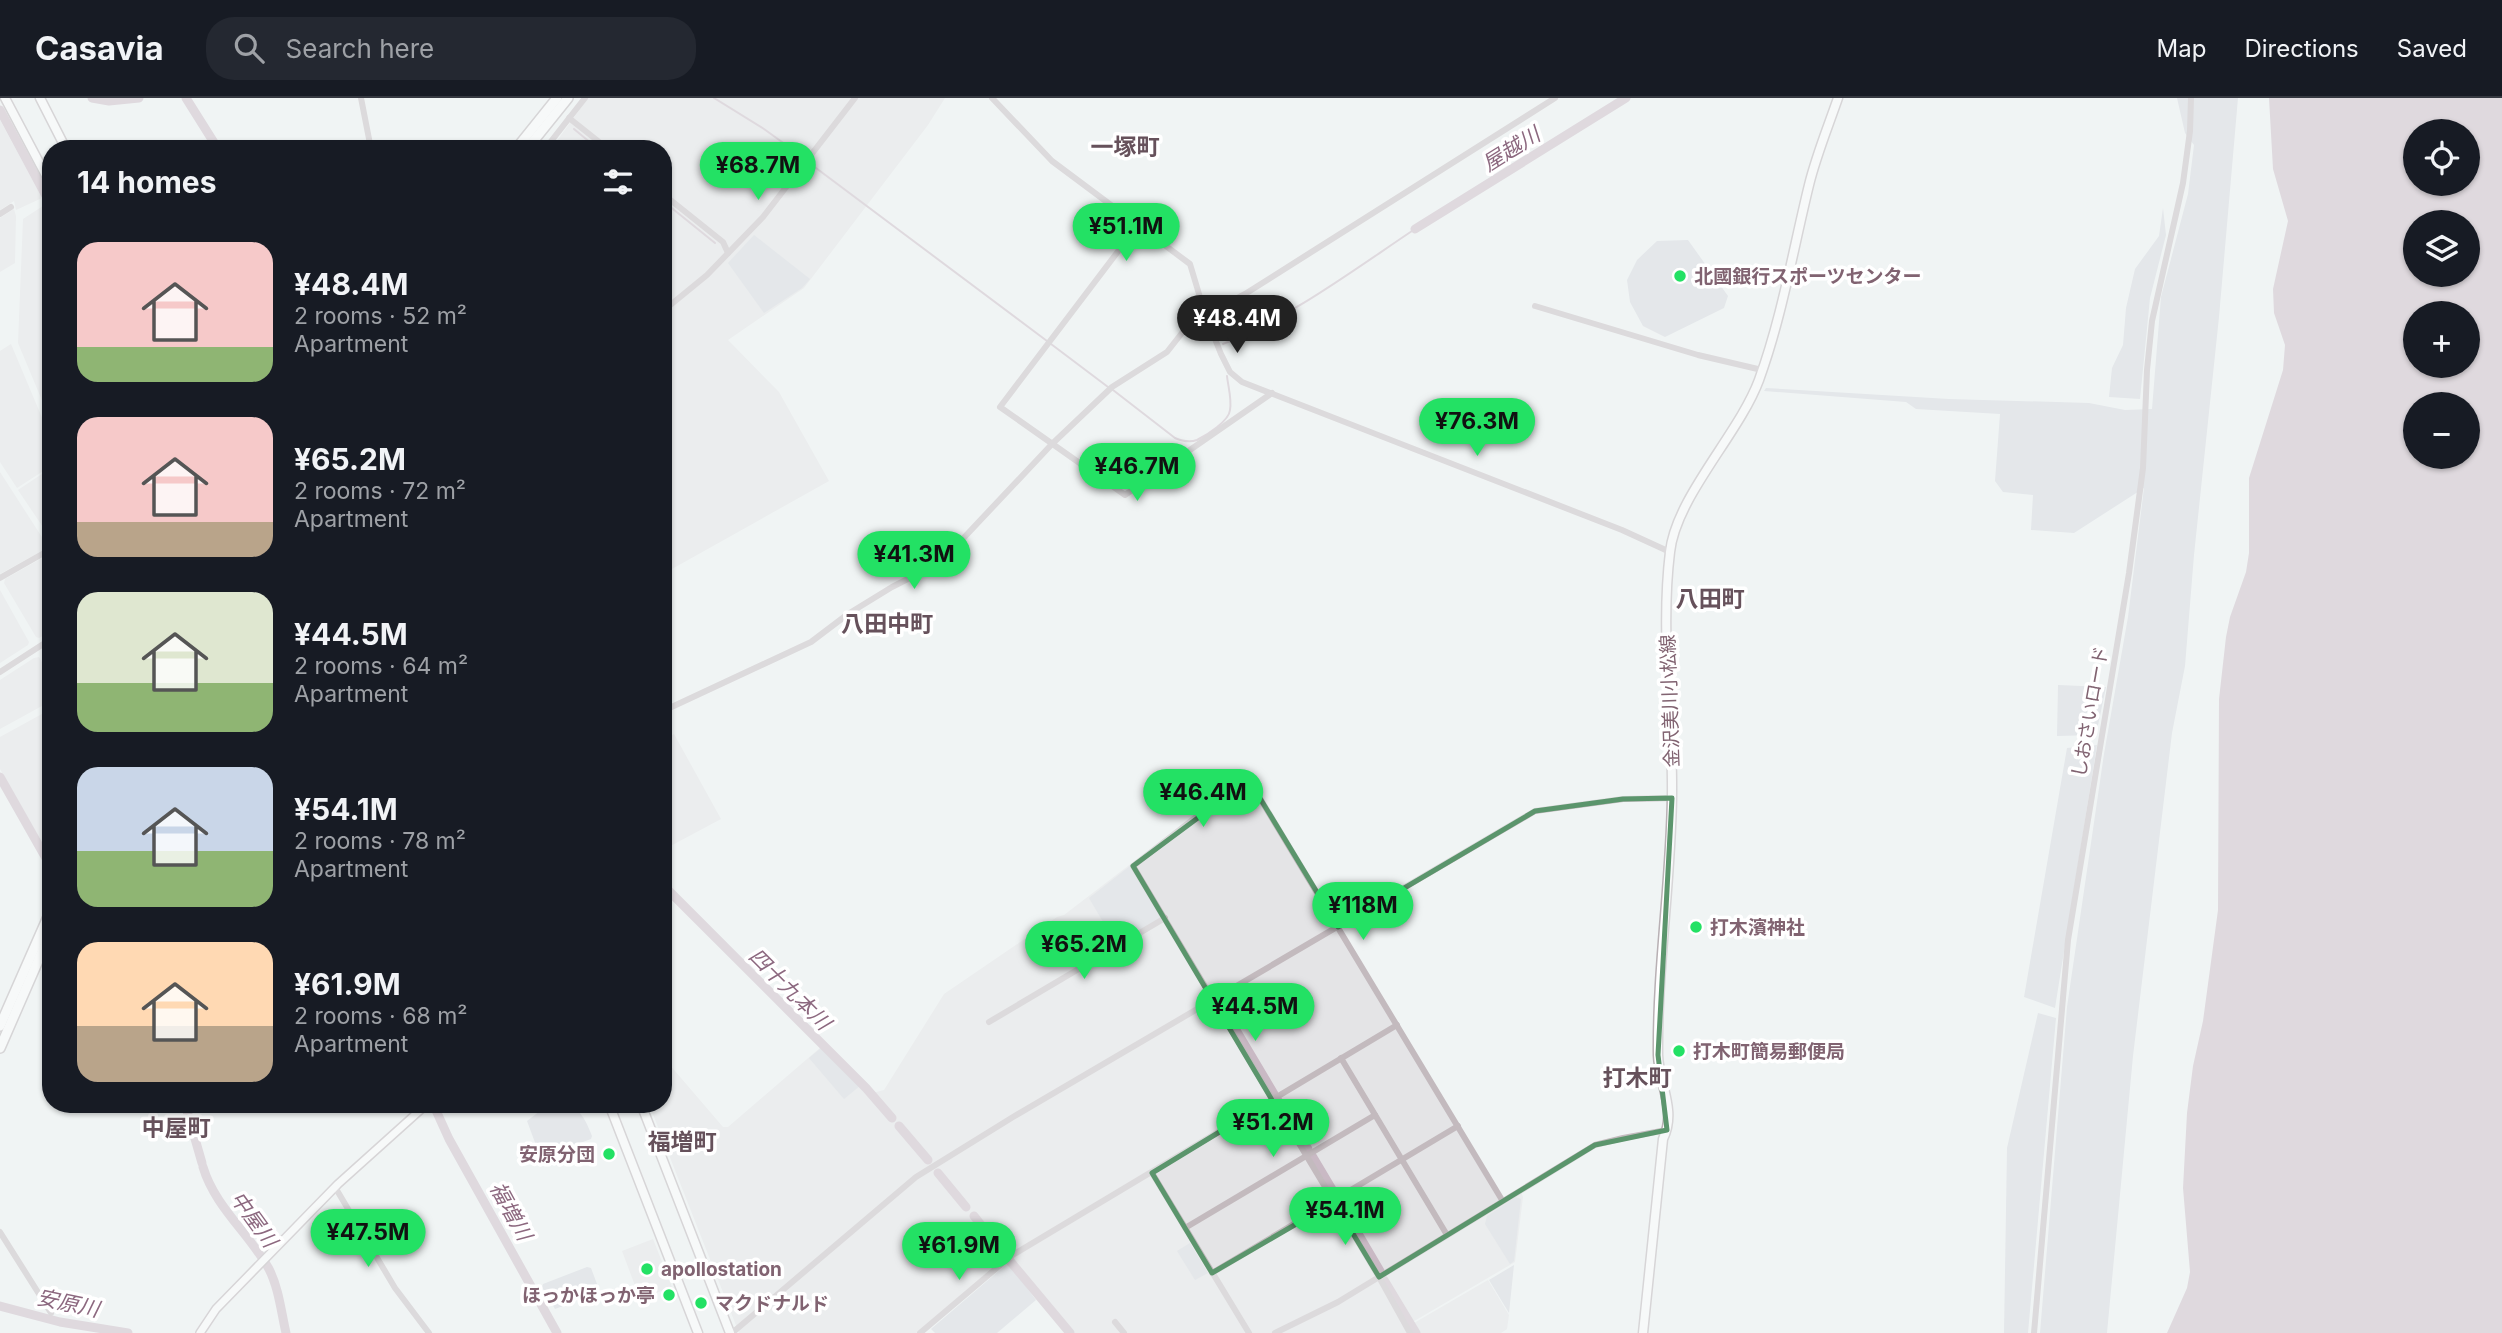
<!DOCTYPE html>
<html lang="en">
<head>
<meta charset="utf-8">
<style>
	:root { --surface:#171b24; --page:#242831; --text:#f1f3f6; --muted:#9ea1a6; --line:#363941; --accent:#23e164 }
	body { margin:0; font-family:Inter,"Noto Sans JP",sans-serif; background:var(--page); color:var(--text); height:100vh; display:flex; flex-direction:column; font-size:26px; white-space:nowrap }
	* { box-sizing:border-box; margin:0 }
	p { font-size:23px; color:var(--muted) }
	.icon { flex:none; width:38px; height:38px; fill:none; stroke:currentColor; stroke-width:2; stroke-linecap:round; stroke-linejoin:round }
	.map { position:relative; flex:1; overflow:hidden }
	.details { position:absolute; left:42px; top:42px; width:630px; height:973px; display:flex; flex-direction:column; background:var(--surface); border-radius:28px; box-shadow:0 2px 5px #0004 }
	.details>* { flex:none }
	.buttons { position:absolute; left:2403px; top:21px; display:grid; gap:14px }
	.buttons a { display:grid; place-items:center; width:77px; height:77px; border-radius:50%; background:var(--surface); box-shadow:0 2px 5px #0004; font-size:35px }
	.price { position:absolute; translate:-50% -60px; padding:0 16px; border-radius:24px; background:var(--accent); color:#111; font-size:23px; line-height:46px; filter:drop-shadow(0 2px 4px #0008) }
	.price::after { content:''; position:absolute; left:50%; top:42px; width:21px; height:16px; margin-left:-10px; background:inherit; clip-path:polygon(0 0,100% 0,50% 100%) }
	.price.current { background:#222; color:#fff }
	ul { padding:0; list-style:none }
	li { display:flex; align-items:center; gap:21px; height:175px; padding:0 35px }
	li span { display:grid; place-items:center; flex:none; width:196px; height:140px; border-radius:21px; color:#555 }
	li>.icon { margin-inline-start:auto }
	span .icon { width:84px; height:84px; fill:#fffc; stroke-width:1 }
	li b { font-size:30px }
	h2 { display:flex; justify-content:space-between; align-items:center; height:84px; padding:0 35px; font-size:30px }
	header { display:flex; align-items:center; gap:42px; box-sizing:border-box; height:98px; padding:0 35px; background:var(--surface); border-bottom:2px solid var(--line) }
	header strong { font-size:33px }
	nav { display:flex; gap:38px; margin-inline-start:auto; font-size:24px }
	.search { width:490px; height:63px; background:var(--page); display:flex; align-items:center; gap:18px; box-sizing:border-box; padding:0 24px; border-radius:28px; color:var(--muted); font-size:26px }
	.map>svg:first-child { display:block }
</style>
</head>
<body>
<header>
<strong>Casavia</strong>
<div class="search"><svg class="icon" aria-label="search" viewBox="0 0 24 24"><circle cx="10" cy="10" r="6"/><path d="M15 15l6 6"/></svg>Search here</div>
<nav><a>Map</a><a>Directions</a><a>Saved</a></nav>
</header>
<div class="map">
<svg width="2502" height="1235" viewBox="0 0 2502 1235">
	<rect width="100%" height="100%" fill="#f0f4f4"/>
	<!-- built -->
	<g fill="#e4e4e6">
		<path d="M588 0H945L928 27 804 190 728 242 779 294 829 383 663 476V51H551Z"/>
		<path d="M0 22 42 100 16 112 14 103 0 112Z"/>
		<path d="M46 106 51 116V324L18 245 23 121Z"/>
		<path d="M14 111 16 118 15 165 0 174V120Z"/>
		<path d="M11 246 51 341V368L17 390 0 364V253Z"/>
		<path d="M51 370V441L18 392Z"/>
		<path d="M0 374 47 447 45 451 0 476Z"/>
		<path d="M51 455V533L39 540 36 539 4 485 5 481Z"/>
		<path d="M0 492 29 544 28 547 0 565Z"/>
		<path d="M39 559 51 580V603L0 631V582L34 560Z"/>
		<path d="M51 611V760L0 671V639Z"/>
		<path d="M674 636 721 721 663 752V642Z"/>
		<path d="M1248 679 1501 1106 1521 1094 1523 1099 1515 1164 1404 1229 1407 1235H1066L1005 1160 916 1235H739L649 1006H663V959L723 1029H728L821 949 869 996 884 992 944 896 1057 819 1064 817 1227 692Z"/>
		<path d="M653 1141 672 1189 640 1201 622 1153Z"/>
		<path d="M1488 1182 1509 1217 1507 1231 1501 1235H1419L1414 1225Z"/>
	</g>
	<!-- green -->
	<g fill="#d4d7de">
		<path d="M2177 0H2238L2219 219 2194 457 2185 568 2172 635 2133 958 2107 1235H2040L2067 909 2104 656 2128 519 2144 390 2074 435 2031 432 2033 397 2003 394 1995 383 2000 316 1916 311 1906 304 1764 293 1766 290 1949 301 2089 305 2125 312 2152 311 2161 199 2188 96 2194 47 2185 35Z"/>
		<path d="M2163 110 2166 137 2150 200 2140 301 2109 299 2112 270 2123 247 2126 210 2135 171 2159 138Z"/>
		<path d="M754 137 810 181 802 190 764 215 728 165Z"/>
		<path d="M1688 142 1728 198 1724 210 1665 239 1643 228 1630 204 1627 182 1637 162 1657 143Z"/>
		<path d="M2058 587 2106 589 2096 637 2057 638Z"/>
		<path d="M2097 647 2055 910 2024 899 2067 650Z"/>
		<path d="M1130 768 1161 820 1116 846 1089 800Z"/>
		<path d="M2038 915 2056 920 2028 1235H2004L2007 1050Z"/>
		<path d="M821 950 861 987 844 1001 809 960Z"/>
		<path d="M549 1006C577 1006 582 1013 592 1038L591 1041 542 1059 540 1058 527 1023Z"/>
		<path d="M1516 1099 1521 1101 1514 1163 1510 1166 1485 1126 1487 1118Z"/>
		<path d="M1190 1145 1208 1175 1195 1182 1177 1153Z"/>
		<path d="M1008 1165 1036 1202 997 1235H935L931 1231Z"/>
		<path d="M1514 1167 1509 1215 1489 1182Z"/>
		<path d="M587 1169 591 1170 600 1194 555 1211 542 1189 543 1186Z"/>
	</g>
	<!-- water -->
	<path fill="#c9b9c4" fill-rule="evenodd" d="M2269 0H2502V1235H2167L2187 1190 2190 1174 2183 1090 2187 1015 2193 968 2203 923 2218 812 2219 601 2226 539 2230 519 2246 474 2249 455V380L2283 272 2285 247 2274 215 2273 191 2288 123 2273 71ZM2415 33H2468V86H2415ZM2415 124H2468V177H2415ZM2415 215H2468V268H2415ZM2415 306H2468V359H2415Z"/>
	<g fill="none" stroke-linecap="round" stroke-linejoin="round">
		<!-- stream -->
		<g stroke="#c9b9c4" stroke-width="2">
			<path d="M714 0 764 31 800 57"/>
			<path d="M574 31 598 51"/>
			<path d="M812 67 1047 243"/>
			<path d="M663 103 715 145"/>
			<path d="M1051 246 1108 289"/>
			<path d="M1223 246C1293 218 1352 173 1415 131"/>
			<path d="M1113 292 1175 340C1182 343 1189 345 1197 342 1207 337 1229 323 1230 312 1232 301 1228 288 1227 278"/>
		</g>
		<!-- river -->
		<g stroke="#c9b9c4" stroke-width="9">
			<path d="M92 0 109 3 139 0"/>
			<path d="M186 0 218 51"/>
			<path d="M0 12 45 96"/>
			<path d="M50 107 51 108"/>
			<path d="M1415 131 1626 0"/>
			<path d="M0 679 51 769"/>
			<path d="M663 787 866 990 892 1020"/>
			<path d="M1221 907 1274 996"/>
			<path d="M1277 1001 1308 1051"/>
			<path d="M185 1006 202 1065"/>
			<path d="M434 1008 449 1041 557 1235"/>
			<path d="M899 1028 928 1062"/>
			<path d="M1311 1056 1336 1098"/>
			<path d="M203 1069C215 1109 249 1135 269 1171 279 1191 281 1213 286 1235"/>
			<path d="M938 1075 966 1109"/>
			<path d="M1340 1105 1380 1173"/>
			<path d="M974 1118 1004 1156"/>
			<path d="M1010 1163 1070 1235"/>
			<path d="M1384 1182 1416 1235"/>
			<path d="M0 1208 60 1224 128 1235"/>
		</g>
		<!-- secondary casing -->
		<g stroke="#b9afb4" stroke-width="10">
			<path id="secondary" d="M200 1235 216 1211 338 1086 427 1006"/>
		</g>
		<!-- primary casing -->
		<g stroke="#b8b0b4" stroke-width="11">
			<g id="primary">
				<path d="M5 0 51 87"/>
				<path d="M40 0 66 51"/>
				<path d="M609 1006 698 1235"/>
				<path d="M641 1006 730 1235"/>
				<path d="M1643 1235 1663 1041C1677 1012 1659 987 1658 957 1657 870 1671 784 1672 698 1673 617 1660 535 1670 454 1676 399 1739 336 1759 282 1782 219 1793 152 1809 87 1816 58 1828 29 1838 0"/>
			</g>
		</g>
		<!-- motorway casing -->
		<g stroke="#b7b0b3" stroke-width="12">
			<g id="motorway">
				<path d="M516 51 557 0"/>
				<path d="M527 51 568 0"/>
				<path d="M0 928 51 812"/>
				<path d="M0 950 51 833"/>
			</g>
		</g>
		<!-- tertiary -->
		<g stroke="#c3babe" stroke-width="6">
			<path d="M361 0 371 51"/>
			<path d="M992 0 1052 63 1190 166 1205 216 1221 256 1230 274 1242 284 1622 432 1670 454"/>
			<path d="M569 20 608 51"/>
			<path d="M545 51 585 0"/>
			<path d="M663 96 723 144 728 155"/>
			<path d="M0 116 11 109"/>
			<path d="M1138 127 1000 309 1125 397 1272 295"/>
			<path d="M1535 208 1698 257 1762 272"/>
			<path d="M663 213 707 177 763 119 855 0"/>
			<path d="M0 480 51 451"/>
			<path d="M0 574 51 541"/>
			<path d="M663 613 811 544 848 516 892 489 941 464 1052 346 1112 289 1167 254 1189 226 1245 196 1555 0"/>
			<path d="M989 924 1165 820"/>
			<path d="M1341 960 1447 1137"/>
			<path d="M1152 1075 1249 1235"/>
			<path d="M335 1089 395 1190 429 1235"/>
			<path d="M1185 1130 1375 1017"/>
			<path d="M0 1134 51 1215"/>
			<path d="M1212 1175 1458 1028"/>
			<path d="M1115 1224 1124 1235"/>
			<path d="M732 1235 916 1079 1013 1019 1535 713 1623 701 1672 700"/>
			<path d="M920 1235 1011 1158 1397 927"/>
			<path d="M1275 1235 1338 1204 1379 1179 1133 768 1228 694 1249 682 1502 1102"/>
			<path d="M1410 1235 1379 1179 1595 1047 1623 1040 1667 1032"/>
			<path d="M2034 1235 2068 842 2129 475 2143 370 2147 272 2152 223 2183 85 2190 33 2191 0"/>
		</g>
		<!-- secondary -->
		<use href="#secondary" stroke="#fff" stroke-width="7"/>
		<!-- primary -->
		<use href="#primary" stroke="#fff" stroke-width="8"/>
		<!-- motorway -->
		<use href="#motorway" stroke="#fff" stroke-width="9"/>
	</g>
	<!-- marked area -->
	<path d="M0 0H2502V1235H0ZM1249 682 1338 829 1535 713 1623 701 1672 700 1658 957 1667 1032 1595 1047 1379 1179 1334 1104 1212 1175 1152 1075 1272 1002 1133 768Z" fill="#f0f4f4" fill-opacity=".55" fill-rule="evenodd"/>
	<path fill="none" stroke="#5b956c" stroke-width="5" stroke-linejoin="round" d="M1249 682 1338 829 1535 713 1623 701 1672 700 1658 957 1667 1032 1595 1047 1379 1179 1334 1104 1212 1175 1152 1075 1272 1002 1133 768Z"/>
	<!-- markers -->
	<g fill="#23e164" stroke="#fff" stroke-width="2.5">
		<circle cx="1680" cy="178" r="7"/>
		<circle cx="1696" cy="829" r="7"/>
		<circle cx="1679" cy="953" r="7"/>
		<circle cx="609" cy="1056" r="7"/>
		<circle cx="647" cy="1171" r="7"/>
		<circle cx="669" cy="1197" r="7"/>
		<circle cx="701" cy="1205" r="7"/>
	</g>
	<g text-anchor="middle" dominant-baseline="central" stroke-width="7" stroke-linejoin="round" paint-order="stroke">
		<!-- poi labels -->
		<g font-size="19" font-weight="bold" fill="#816371" stroke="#fff" text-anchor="start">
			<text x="1694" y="178">北國銀行スポーツセンター</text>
			<text x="1710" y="829">打木濱神社</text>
			<text x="1693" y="953">打木町簡易郵便局</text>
			<text x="595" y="1056" text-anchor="end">安原分団</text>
			<text x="661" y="1171">apollostation</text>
			<text x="655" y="1197" text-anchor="end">ほっかほっか亭</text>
			<text x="715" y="1205">マクドナルド</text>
		</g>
		<!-- street labels -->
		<g font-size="19" fill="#816371" stroke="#fff">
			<text transform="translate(1670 603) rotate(-92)">金沢美川小松線</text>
			<text transform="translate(2090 614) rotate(-80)">しおさいロード</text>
		</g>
		<!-- water labels -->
		<g font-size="21" font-style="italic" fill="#8c687f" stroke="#fff">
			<text transform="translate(1511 51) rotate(-32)">屋越川</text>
			<text transform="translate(790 891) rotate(45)">四十九本川</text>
			<text transform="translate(511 1113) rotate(61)">福増川</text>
			<text transform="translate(254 1121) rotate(54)">中屋川</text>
			<text transform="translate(68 1205) rotate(12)">安原川</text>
		</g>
		<!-- quarter labels -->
		<g font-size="23" font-weight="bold" fill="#66515b" stroke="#fff">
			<text x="1125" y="49">一塚町</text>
			<text x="1710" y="501">八田町</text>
			<text x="887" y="526">八田中町</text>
			<text x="1637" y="980">打木町</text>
			<text x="176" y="1030">中屋町</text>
			<text x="682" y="1044">福増町</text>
		</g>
	</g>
</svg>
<div class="buttons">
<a><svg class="icon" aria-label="locate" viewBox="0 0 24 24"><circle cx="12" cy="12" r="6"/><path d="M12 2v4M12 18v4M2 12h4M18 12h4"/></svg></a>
<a><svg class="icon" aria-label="layers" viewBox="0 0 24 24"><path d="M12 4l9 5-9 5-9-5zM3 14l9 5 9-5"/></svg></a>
<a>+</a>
<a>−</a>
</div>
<b class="price" style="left:758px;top:104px">¥68.7M</b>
<b class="price" style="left:1126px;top:165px">¥51.1M</b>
<b class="price current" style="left:1237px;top:257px">¥48.4M</b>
<b class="price" style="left:1477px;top:360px">¥76.3M</b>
<b class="price" style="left:1137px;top:405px">¥46.7M</b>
<b class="price" style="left:914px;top:493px">¥41.3M</b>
<b class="price" style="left:1203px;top:731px">¥46.4M</b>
<b class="price" style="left:1363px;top:844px">¥118M</b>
<b class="price" style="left:1084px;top:883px">¥65.2M</b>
<b class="price" style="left:1255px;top:945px">¥44.5M</b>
<b class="price" style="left:1273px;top:1061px">¥51.2M</b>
<b class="price" style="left:1345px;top:1149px">¥54.1M</b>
<b class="price" style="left:368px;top:1171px">¥47.5M</b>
<b class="price" style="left:959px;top:1184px">¥61.9M</b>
<section class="details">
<h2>14 homes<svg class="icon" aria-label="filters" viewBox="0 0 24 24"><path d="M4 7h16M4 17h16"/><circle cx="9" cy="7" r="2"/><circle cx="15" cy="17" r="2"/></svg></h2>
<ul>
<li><span style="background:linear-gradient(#f6c9c9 75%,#8fb573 0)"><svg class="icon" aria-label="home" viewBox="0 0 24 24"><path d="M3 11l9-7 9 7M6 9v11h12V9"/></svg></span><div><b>¥48.4M</b><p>2 rooms · 52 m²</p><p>Apartment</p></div></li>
<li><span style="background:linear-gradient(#f6c9c9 75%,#b9a48a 0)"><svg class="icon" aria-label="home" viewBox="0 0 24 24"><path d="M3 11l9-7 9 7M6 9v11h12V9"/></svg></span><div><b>¥65.2M</b><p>2 rooms · 72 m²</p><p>Apartment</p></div></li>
<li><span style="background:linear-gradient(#dfe7d0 65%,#8fb573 0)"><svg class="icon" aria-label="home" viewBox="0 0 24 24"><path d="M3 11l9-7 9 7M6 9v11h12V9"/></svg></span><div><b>¥44.5M</b><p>2 rooms · 64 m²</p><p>Apartment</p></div></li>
<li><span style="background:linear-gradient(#c9d6e8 60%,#8fb573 0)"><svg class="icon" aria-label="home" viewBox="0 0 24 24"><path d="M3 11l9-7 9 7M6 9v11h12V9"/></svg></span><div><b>¥54.1M</b><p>2 rooms · 78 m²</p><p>Apartment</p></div></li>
<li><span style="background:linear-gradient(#ffd9b3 60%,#b9a48a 0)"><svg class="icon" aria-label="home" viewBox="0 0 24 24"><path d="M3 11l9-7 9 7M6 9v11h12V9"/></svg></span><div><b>¥61.9M</b><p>2 rooms · 68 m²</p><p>Apartment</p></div></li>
</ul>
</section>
</div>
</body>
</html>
